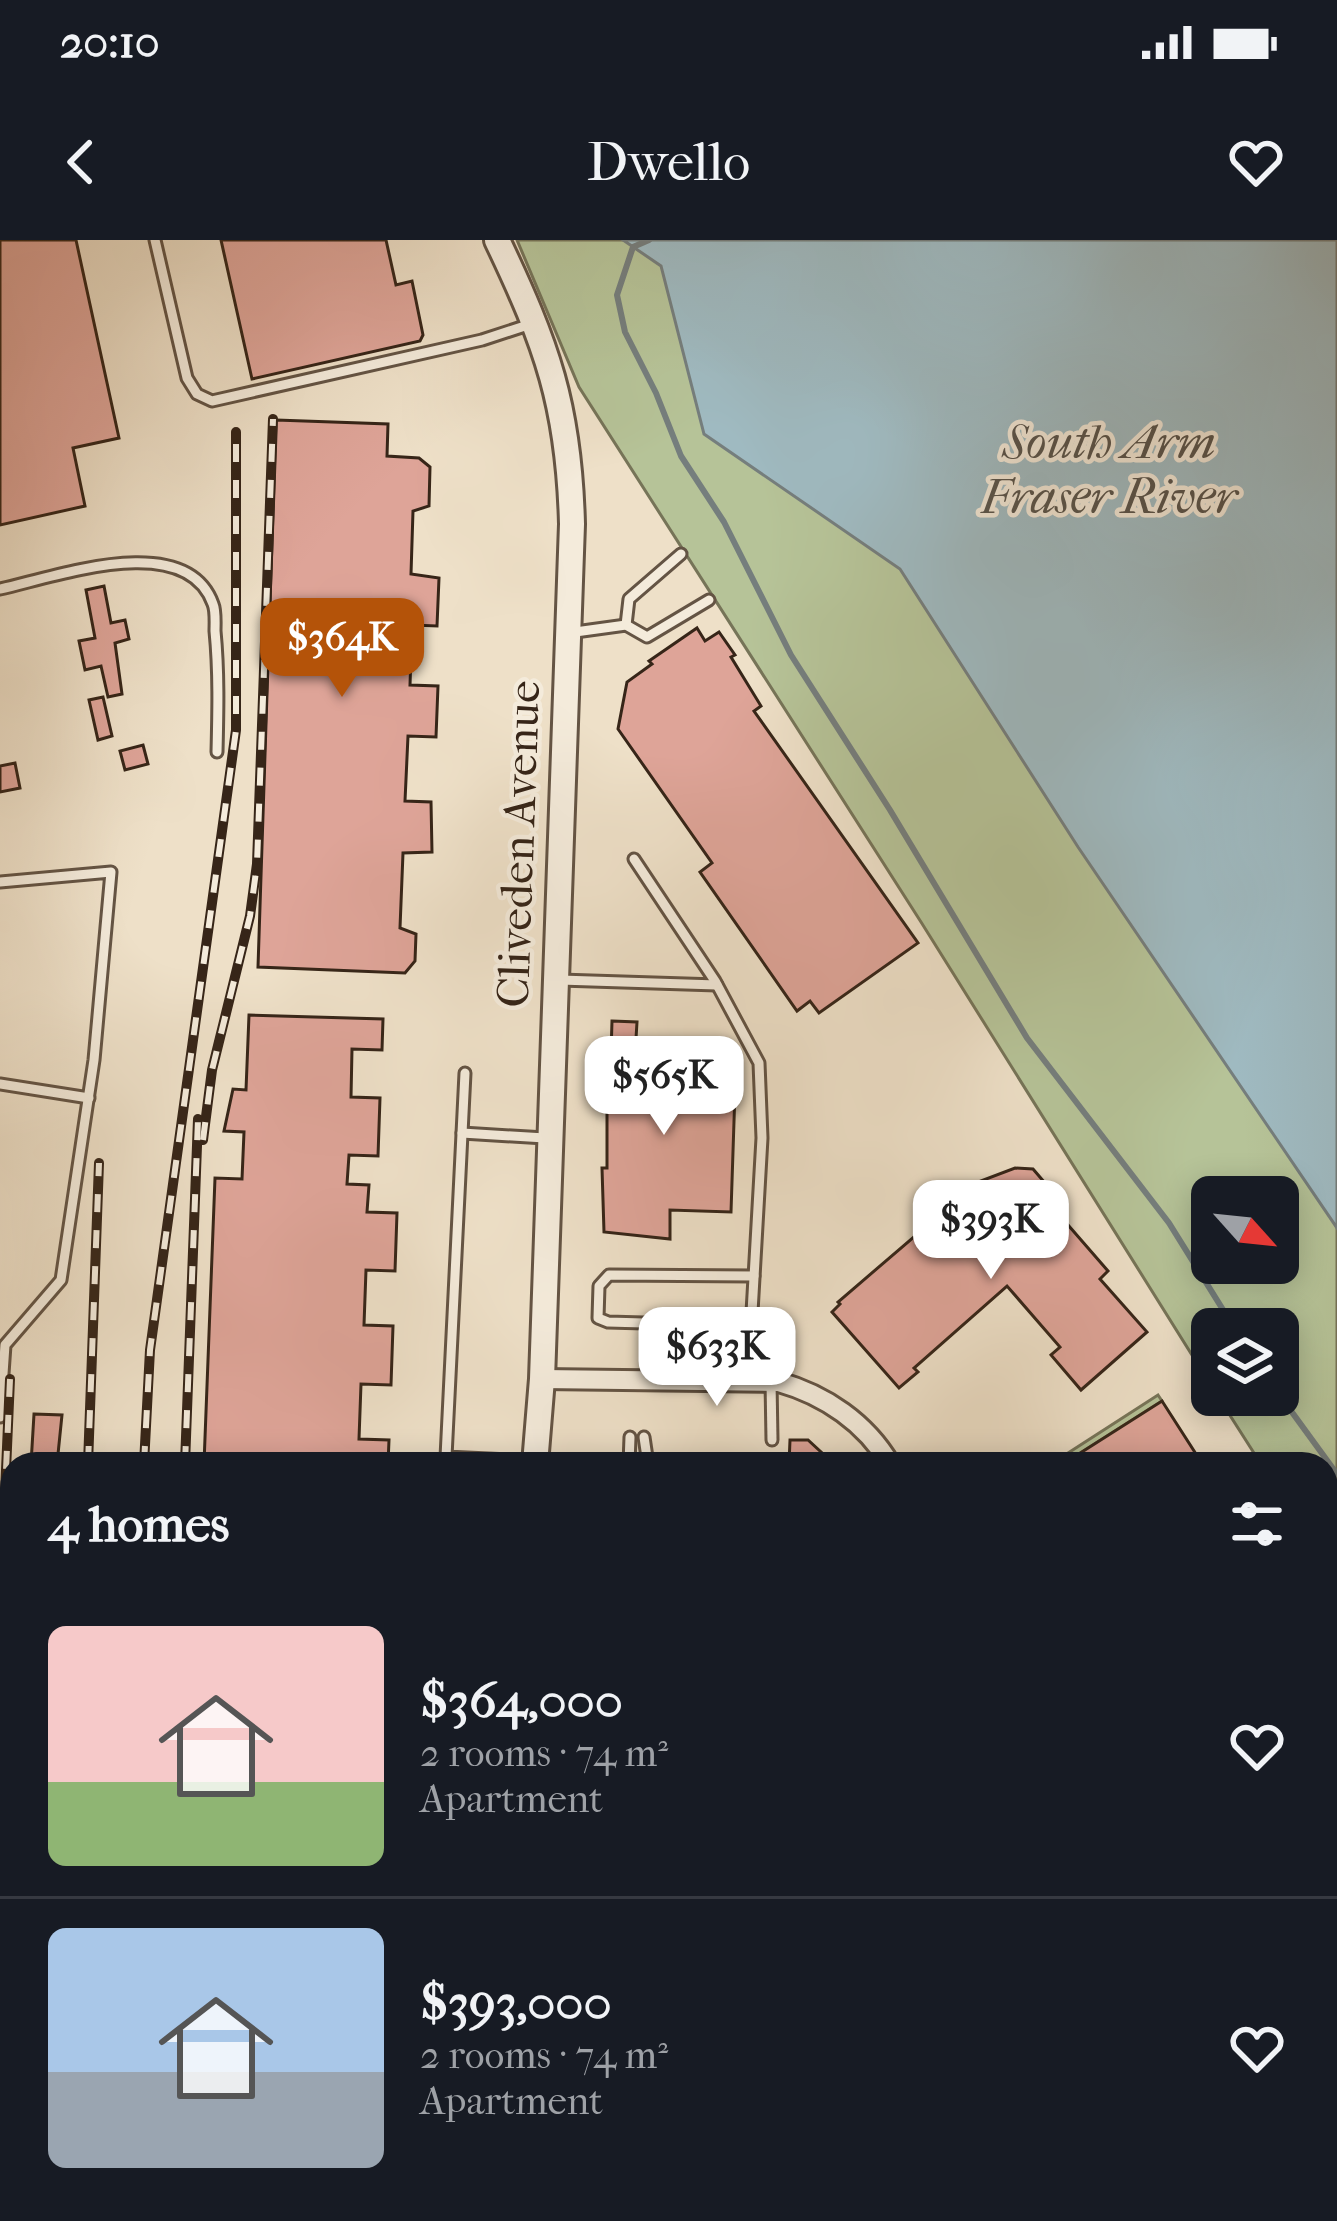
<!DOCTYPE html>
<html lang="en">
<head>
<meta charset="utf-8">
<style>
	:root { --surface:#171b24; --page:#20242c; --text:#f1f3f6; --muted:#9ea1a6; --line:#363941; --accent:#b45309 }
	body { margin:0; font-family:"IM FELL French Canon",serif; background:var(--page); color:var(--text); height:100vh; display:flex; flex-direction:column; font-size:45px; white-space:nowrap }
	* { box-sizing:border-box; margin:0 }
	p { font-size:39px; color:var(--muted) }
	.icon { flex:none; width:66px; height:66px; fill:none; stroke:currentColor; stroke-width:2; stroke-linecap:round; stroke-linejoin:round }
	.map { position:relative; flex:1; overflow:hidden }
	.drawer { position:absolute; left:0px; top:1212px; width:1338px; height:771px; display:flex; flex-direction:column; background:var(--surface); border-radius:36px 36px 0 0; box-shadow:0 6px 30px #0003 }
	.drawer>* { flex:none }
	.needle { width:78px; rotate:117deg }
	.tools { position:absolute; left:1191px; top:936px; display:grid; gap:24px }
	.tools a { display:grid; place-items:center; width:108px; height:108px; border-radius:18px; background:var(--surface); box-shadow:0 6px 30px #0003; font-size:60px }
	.price { position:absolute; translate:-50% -102px; padding:0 27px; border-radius:24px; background:#fff; color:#222; font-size:39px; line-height:78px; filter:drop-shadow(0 3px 6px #0008) }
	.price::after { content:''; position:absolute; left:50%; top:72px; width:36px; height:27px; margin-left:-18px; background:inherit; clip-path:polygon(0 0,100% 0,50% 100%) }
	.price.selected { background:var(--accent); color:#fff }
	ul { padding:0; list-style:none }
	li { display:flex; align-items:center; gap:36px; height:300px; padding:0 48px }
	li+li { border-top:3px solid var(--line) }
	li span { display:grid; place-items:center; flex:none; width:336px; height:240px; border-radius:18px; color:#555 }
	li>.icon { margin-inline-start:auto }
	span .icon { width:144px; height:144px; fill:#fffc; stroke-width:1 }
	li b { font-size:51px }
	h2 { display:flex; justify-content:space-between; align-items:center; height:144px; padding:0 48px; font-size:51px }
	.status { display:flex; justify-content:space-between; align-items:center; height:84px; padding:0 60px; background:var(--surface); direction:ltr }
	.status svg { height:33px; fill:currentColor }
	header { display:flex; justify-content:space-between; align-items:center; height:156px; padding:0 48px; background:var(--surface); font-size:54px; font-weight:600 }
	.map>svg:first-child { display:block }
</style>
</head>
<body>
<div class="status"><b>20:10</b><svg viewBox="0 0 49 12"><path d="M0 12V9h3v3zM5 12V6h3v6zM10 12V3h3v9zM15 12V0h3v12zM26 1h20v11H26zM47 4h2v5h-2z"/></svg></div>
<header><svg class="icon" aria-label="back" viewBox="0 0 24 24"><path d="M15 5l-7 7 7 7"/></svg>Dwello<svg class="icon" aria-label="heart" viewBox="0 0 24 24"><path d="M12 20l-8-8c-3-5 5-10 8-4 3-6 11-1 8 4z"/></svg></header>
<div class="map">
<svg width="1337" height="1981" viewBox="0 0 1337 1981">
	<rect width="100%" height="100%" fill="#eee0c8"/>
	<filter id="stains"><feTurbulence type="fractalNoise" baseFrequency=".00167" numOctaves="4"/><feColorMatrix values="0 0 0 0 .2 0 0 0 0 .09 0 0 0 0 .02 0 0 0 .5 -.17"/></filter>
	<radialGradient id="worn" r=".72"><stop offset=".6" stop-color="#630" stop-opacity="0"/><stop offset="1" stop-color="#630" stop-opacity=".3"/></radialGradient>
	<!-- green -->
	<g fill="#b6c398" stroke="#767458" stroke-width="3" fill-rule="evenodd">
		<path d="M517 0H798L1337 927V1344L1326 1327V1224H1261L1217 1155H1278V1089H1212V1147L921 682 579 147ZM1212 957H1278V1023H1212Z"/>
		<path d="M1158 1155 1162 1161 1063 1224H1051Z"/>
		<path d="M9 1617 12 1971H97V1981H0V1624Z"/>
	</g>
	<!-- water -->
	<path fill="#9fbac1" stroke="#757e7d" stroke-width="3" d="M623 0H1337V988L1078 607 900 329 704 194 661 26Z"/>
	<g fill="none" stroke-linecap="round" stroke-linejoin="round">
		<!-- stream -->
		<g stroke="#757e7d" stroke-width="6">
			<path d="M649 0 633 7 617 55 625 92 656 153 681 216 724 282 791 415 890 570 1027 798 1169 983 1235 1089"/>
			<path d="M1278 1153 1337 1234"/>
		</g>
	</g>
	<!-- building -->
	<g fill="#dea498" stroke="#362518" stroke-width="3">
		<path d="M0 0H76L119 198 73 208 85 266 0 285Z"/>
		<path d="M221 0H386L396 45 412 41 423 95 420 101 252 139Z"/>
		<path d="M276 180 388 184 387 216 419 218 430 227 429 266 413 271 411 334 439 338 437 386 412 385 410 445 438 446 436 497 408 496 405 561 431 562 432 612 403 613 400 688 416 694 415 721 405 733 258 727Z"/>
		<path d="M104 346 111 383 125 380 129 399 115 403 122 454 108 457 101 426 85 430 79 401 95 398 86 350Z"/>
		<path d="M697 388 705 401 719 392 735 415 731 417 761 466 754 471 918 703 819 773 810 761 797 771 700 632 712 623 618 489 627 442 652 424 649 421Z"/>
		<path d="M103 457 112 496 98 500 89 460Z"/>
		<path d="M143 505 148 524 125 530 120 511Z"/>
		<path d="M15 523 20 548 0 552V526Z"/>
		<path d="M249 775 383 779 382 810 352 809 351 857 380 858 378 916 349 915 347 944 369 945 367 972 397 973 395 1031 366 1030 364 1085 393 1086 391 1145 361 1144 359 1199 389 1200 388 1224H204L215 938 242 939 244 892 224 891 233 849 246 850Z"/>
		<path d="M612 781 637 782 635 815 721 817 719 850 735 851 731 972 670 970V999L604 992 602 928H607V813L611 814Z"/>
		<path d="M1015 928 1033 929 1063 964 1055 970 1108 1031 1100 1039 1147 1092 1081 1150 1051 1115 1060 1107 1007 1046 914 1128 918 1132 899 1148 832 1072 840 1064 838 1062 978 942Z"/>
		<path d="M1162 1161 1196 1214 1189 1218 1193 1224H1063Z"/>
		<path d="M34 1174 62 1175 57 1224H31Z"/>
		<path d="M790 1200H808L834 1224H789Z"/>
	</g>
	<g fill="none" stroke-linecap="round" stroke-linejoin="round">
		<!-- service casing -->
		<g stroke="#645444" stroke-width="15">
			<g id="service">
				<path d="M155 0 187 138 197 154 212 161 482 100 531 84"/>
				<path d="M0 349C55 337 186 289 213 364 216 371 215 383 215 391 219 432 218 472 217 512"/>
				<path d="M626 385 629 359 681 314"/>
				<path d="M568 393 626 385 647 397 709 360"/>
				<path d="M634 619 715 741 759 823 762 898 748 1142"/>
				<path d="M0 642 111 632 94 820 61 1040 5 1105 0 1177"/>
				<path d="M560 740 717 745"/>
				<path d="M465 833 446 1217 530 1221"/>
				<path d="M0 844 89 858"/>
				<path d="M462 893 545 898"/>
				<path d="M751 1086 608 1082 598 1078 599 1046 609 1035 754 1036"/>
				<path d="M771 1142 772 1200"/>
				<path d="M644 1197 648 1224"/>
				<path d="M629 1224 630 1197"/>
				<path d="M0 1353V1369"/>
				<path d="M1326 1866H1337"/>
				<path d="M401 1981 403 1971"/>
				<path d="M759 1981 764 1971"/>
				<path d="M903 1981 906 1971"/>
			</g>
		</g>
		<!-- minor casing -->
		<g stroke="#645444" stroke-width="24">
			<path id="minor" d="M542 1139 779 1142C825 1155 866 1183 890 1224"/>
		</g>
		<!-- tertiary casing -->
		<g stroke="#645444" stroke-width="30">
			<g id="tertiary">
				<path d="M497 0C547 105 569 166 572 284L542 1139 535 1224"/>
				<path d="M479 1981 481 1971"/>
				<path d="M499 1981 502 1971"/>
			</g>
		</g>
		<!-- service -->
		<use href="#service" stroke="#f4ebdb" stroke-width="9"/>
		<!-- minor -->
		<use href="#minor" stroke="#f4ebdb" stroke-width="18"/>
		<!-- tertiary -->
		<use href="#tertiary" stroke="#f4ebdb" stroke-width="24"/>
		<!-- rail casing -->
		<g stroke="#362518" stroke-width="10">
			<g id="rail">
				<path d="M203 900 212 830 250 676 257 624 273 179"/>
				<path d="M10 1139 4 1276 12 1340"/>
				<path d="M88 1224 99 923"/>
				<path d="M144 1224 150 1110 236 490V192"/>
				<path d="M185 1224 198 879"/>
				<path d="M116 1981 117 1971"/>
				<path d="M147 1981 149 1971"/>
				<path d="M170 1981V1971"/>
			</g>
		</g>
		<!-- rail -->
		<use href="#rail" stroke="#f4ebdb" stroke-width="6" stroke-dasharray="18" stroke-linecap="butt"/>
	</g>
	<g text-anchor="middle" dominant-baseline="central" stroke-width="9" stroke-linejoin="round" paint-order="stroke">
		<!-- street labels -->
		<g font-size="45" fill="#362518" stroke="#f4ebdb">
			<text transform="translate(519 604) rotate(-88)">Cliveden Avenue</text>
		</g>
		<!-- water labels -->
		<g font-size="48" font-style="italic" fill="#56524b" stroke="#f4ebdb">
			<text x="1109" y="202">South Arm<tspan x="1109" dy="55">Fraser River</tspan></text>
		</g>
	</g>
	<rect width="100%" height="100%" filter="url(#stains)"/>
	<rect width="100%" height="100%" fill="url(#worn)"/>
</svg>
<div class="tools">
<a><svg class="needle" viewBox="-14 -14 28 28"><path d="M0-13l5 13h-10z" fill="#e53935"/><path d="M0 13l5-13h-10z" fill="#9ea1a6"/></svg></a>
<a><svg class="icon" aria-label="layers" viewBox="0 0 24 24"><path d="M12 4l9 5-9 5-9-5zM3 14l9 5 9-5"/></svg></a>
</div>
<b class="price selected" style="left:342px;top:460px">$364K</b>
<b class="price" style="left:664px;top:898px">$565K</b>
<b class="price" style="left:991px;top:1042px">$393K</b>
<b class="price" style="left:717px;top:1169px">$633K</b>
<section class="drawer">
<h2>4 homes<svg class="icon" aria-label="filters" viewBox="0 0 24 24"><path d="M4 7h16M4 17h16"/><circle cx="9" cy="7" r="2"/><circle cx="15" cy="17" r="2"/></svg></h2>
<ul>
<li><span style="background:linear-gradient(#f6c9c9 65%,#8fb573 0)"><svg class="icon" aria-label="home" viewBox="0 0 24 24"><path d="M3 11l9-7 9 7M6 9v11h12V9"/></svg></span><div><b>$364,000</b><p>2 rooms · 74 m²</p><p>Apartment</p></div><svg class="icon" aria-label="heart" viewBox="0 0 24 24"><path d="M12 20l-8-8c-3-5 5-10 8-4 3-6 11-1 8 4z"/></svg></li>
<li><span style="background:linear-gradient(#a9c7e8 60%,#9aa5b1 0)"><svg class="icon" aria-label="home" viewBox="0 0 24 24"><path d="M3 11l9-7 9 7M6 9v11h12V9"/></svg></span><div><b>$393,000</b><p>2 rooms · 74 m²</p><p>Apartment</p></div><svg class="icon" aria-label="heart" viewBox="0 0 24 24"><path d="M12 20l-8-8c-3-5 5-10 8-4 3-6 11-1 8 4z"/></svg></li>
</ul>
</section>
</div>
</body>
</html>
